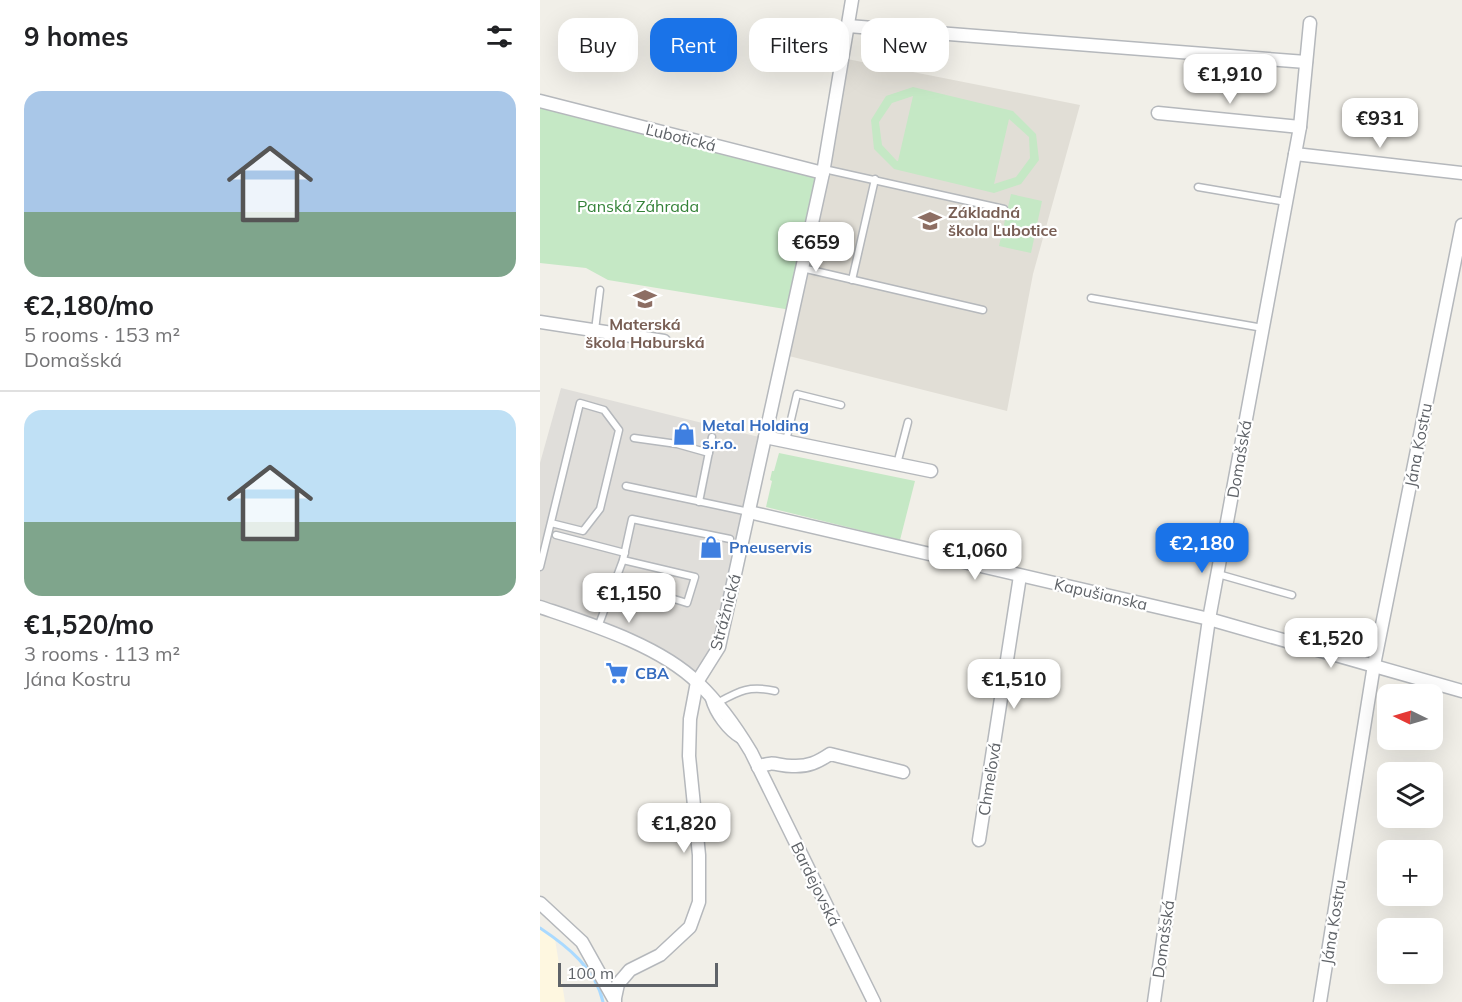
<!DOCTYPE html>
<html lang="en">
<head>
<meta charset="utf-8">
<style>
	:root { --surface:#fff; --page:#f6f6f6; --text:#202124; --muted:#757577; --line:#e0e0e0; --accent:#1a73e8 }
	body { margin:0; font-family:Mulish,sans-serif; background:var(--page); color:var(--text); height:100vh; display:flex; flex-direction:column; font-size:22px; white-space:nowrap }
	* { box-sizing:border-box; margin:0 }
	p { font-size:20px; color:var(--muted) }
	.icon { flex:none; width:33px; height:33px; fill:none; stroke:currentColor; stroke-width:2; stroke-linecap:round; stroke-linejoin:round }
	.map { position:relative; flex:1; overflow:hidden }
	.details { display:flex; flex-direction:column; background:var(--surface); width:540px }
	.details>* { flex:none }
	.top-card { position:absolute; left:18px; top:18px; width:570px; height:54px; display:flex; gap:12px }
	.needle { width:39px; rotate:275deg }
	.fabs { position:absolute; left:837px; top:684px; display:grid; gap:12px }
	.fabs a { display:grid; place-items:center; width:66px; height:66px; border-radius:12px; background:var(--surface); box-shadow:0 6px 24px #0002; font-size:30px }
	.scale { position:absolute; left:18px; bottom:15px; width:160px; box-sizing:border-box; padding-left:6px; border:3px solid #5f6368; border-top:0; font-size:16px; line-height:21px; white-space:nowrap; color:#5f6368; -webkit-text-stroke:4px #fff; paint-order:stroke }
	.price { position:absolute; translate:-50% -51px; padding:0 14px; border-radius:12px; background:#fff; color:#222; font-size:20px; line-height:39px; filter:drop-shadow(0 2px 3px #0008) }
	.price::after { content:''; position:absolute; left:50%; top:36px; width:18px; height:14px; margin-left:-9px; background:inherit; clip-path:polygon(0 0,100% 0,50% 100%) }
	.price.on { background:var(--accent); color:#fff }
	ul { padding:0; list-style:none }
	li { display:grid; align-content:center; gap:12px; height:318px; padding:0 24px }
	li+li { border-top:2px solid var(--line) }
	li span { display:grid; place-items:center; height:186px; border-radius:18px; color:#555 }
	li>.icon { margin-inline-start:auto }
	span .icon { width:108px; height:108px; fill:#fffc; stroke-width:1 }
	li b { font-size:26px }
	h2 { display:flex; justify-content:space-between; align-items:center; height:72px; padding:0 24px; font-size:26px }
	.chip { padding:0 21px; border-radius:18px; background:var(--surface); box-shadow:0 6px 24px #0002; font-size:21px; line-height:54px }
	.chip.on { background:var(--accent); color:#fff }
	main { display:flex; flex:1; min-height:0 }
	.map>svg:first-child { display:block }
</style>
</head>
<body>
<main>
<section class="details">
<h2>9 homes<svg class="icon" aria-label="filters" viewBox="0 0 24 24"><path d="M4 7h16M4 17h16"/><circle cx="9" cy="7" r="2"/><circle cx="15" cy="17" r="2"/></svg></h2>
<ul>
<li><span style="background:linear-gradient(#a9c7e8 65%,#7fa58c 0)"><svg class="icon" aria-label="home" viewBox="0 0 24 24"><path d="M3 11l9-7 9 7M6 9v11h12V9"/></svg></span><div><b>€2,180/mo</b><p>5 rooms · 153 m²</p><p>Domašská</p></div></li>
<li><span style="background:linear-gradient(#bfe0f5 60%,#7fa58c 0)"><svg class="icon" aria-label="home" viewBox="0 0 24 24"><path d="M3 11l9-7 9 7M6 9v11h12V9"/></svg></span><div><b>€1,520/mo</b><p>3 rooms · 113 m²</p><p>Jána Kostru</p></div></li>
</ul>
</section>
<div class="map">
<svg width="922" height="1002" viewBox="0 0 922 1002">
	<rect width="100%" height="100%" fill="#f1efe8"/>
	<!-- commercial -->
	<path fill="#fef7e0" d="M0 929 15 939 25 1002H0Z"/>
	<!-- industrial -->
	<path fill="#e0deda" d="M21 388 219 437 176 652 165 682 131 658 0 611V463Z"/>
	<!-- education -->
	<path fill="#e1ded6" d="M302 58 540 105 493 274 467 411 241 354Z"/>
	<!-- green -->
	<g fill="#c5e8c5" fill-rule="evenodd">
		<path d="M373 87 473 111 496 134 499 160 481 184 454 193 354 169 334 149 331 120 346 96ZM373 96 358 161H357L342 145 339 122 352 103ZM469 119 489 137 490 158 476 177 454 184Z"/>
		<path d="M0 99 283 174 251 310 68 280 46 268 0 263Z"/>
		<path d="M471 194 502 201 491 253 459 246Z"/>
		<path d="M239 453 375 481 360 540 226 507 232 481 230 480 232 471H234Z"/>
	</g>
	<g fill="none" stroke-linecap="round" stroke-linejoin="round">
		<!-- stream -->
		<path stroke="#aadaff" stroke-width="3" d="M0 928C27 946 56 969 63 1002"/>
		<!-- lane casing -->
		<g stroke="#b5b8bc" stroke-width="9">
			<g id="lane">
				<path d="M284 169 464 209"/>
				<path d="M658 187 746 202"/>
				<path d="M262 268 443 310"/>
				<path d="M312 280 335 179"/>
				<path d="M551 298 723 328"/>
				<path d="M55 330 60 290"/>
				<path d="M94 438 137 444 169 453"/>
				<path d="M246 441 257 394 301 405"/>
				<path d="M357 464 368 422"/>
				<path d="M86 486 209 512"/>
				<path d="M159 502 172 437"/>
				<path d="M16 535 85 553"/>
				<path d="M83 560 92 519 190 539"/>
				<path d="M0 567 40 403 64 410 79 430 60 509 43 531 11 523"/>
				<path d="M678 574 752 595"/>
				<path d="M58 627 83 560 155 577 147 603 76 581"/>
				<path d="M169 699C173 714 186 732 200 740"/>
				<path d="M177 703C199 691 209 685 235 691"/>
			</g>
		</g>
		<!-- street casing -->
		<g stroke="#b5b8bc" stroke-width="15">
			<g id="street">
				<path d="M308 26 766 62"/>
				<path d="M0 101 283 173"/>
				<path d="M618 113 760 127"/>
				<path d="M755 154 922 173"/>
				<path d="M0 322 124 341"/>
				<path d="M225 437 391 471"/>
				<path d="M209 512 669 619 922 691"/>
				<path d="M0 607C50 624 119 645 158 683 179 703 196 727 211 752L334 1002"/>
				<path d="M218 767C234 760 237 766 252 766 268 767 278 762 290 754L363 772"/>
				<path d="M439 840 480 576"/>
				<path d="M0 903 42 942 75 1001"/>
				<path d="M75 998 78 984 90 970 120 955 150 927 159 902V855L149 756 150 719 157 682 179 647 283 173 312 0"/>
				<path d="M614 1002 669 619 760 127 770 23"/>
				<path d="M780 1002 834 665 922 225"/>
			</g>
		</g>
		<!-- lane -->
		<use href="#lane" stroke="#fff" stroke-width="6"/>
		<!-- street -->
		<use href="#street" stroke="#fff" stroke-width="12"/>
	</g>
	<!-- icons -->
	<defs>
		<g id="school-bare" transform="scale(1.8)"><path d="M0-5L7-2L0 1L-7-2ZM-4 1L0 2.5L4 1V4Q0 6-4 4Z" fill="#8d6e63" stroke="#fff" stroke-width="2.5" paint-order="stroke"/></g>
		<g id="shop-bare" transform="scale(1.8)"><path d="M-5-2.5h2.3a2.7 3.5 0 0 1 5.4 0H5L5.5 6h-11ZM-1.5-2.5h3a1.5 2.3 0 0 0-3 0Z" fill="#3f7fe0" stroke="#fff" stroke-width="2.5" paint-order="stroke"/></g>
		<g id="supermarket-bare" transform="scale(1.8)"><path d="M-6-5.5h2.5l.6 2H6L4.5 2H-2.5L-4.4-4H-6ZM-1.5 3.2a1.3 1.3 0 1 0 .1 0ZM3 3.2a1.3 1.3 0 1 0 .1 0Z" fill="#3f7fe0" stroke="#fff" stroke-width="2.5" paint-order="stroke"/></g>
	</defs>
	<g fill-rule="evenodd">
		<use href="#school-bare" x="390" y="221"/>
		<use href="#school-bare" x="105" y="299"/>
		<use href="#shop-bare" x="144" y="434"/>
		<use href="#shop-bare" x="171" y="547"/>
		<use href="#supermarket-bare" x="77" y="673"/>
	</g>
	<g text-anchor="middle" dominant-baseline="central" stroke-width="4.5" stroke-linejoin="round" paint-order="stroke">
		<!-- street labels -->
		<g font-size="16" fill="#5f6368" stroke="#fff">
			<text transform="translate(141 137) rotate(14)">Ľubotická</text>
			<text transform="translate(878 445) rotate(-79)">Jána Kostru</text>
			<text transform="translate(699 459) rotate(-80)">Domašská</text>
			<text transform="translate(561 594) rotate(13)">Kapušianska</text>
			<text transform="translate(185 612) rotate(-75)">Strážnická</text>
			<text transform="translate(449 779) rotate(-81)">Chmeľová</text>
			<text transform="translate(276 884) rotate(64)">Bardejovská</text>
			<text transform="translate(793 922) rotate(-81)">Jána Kostru</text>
			<text transform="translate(623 939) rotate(-82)">Domašská</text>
		</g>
		<!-- park labels -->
		<g font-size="16" fill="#348238" stroke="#fff">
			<text x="98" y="206">Panská Záhrada</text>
		</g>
		<!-- education labels -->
		<g font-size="16" font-weight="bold" fill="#785e54" stroke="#fff" text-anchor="start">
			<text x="408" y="212">Základná<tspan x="408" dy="18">škola Ľubotice</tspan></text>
			<text x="105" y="324" text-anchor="middle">Materská<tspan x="105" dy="18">škola Haburská</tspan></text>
		</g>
		<!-- shop labels -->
		<g font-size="16" font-weight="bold" fill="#366cbe" stroke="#fff" text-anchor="start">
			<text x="162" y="425">Metal Holding<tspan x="162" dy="18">s.r.o.</tspan></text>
			<text x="189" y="547">Pneuservis</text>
			<text x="95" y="673">CBA</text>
		</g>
	</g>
</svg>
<div class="fabs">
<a><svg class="needle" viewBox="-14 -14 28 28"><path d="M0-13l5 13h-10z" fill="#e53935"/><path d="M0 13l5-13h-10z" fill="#757577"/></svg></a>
<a><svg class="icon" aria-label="layers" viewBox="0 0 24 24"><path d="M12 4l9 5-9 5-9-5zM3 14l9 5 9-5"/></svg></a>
<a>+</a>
<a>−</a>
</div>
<div class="scale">100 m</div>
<b class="price" style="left:690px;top:105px">€1,910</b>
<b class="price" style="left:840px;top:149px">€931</b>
<b class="price" style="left:276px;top:273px">€659</b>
<b class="price on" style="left:662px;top:574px">€2,180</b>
<b class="price" style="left:435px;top:581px">€1,060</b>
<b class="price" style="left:89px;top:624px">€1,150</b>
<b class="price" style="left:791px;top:669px">€1,520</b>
<b class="price" style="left:474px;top:710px">€1,510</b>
<b class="price" style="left:144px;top:854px">€1,820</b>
<div class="top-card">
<a class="chip">Buy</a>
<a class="chip on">Rent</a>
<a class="chip">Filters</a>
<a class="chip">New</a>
</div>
</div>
</main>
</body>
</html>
